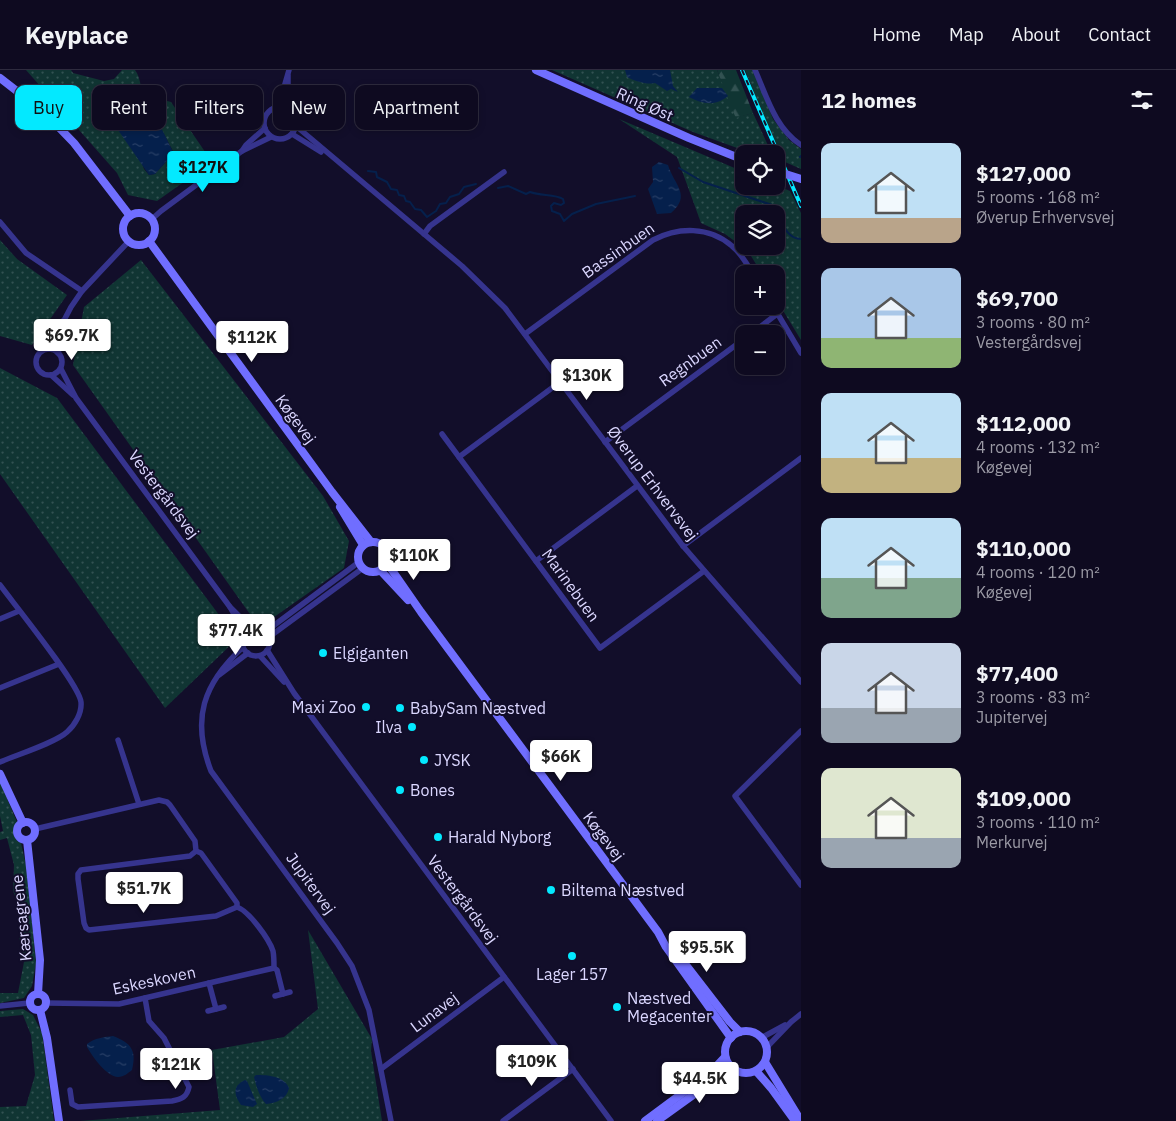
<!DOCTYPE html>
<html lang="en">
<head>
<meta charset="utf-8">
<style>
	:root { --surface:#0e0a20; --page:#171329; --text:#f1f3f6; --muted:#9b9aa5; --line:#2e2b3e; --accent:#03e9ff }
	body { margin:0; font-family:"IBM Plex Sans",sans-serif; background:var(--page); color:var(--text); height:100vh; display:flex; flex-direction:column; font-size:19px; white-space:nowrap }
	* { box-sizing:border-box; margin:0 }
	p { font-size:16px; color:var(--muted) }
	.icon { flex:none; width:28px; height:28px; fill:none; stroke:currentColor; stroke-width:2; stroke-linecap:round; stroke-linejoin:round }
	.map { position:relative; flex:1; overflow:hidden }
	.details { display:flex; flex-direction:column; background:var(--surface); width:375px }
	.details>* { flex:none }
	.banner { position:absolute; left:15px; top:15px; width:475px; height:45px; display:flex; gap:10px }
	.controls { position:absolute; left:735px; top:75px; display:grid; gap:10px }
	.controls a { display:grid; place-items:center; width:50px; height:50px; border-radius:10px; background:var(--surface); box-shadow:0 2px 8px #0003,0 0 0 1px var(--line); font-size:25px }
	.price { position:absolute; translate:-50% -42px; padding:0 11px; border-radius:5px; background:#fff; color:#222; font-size:16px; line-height:32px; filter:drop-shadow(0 1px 2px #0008) }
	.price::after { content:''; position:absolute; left:50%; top:30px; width:15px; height:11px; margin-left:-8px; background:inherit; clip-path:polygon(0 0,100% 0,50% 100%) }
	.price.selected { background:var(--accent); color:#111 }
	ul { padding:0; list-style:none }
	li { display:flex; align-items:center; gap:15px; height:125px; padding:0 20px }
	li span { display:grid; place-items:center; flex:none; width:140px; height:100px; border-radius:10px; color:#555 }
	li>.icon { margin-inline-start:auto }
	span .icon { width:60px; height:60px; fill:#fffc; stroke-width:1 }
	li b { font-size:21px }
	h2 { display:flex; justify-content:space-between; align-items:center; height:60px; padding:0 20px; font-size:21px }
	.chip { padding:0 18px; border-radius:10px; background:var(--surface); box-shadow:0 2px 8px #0003,0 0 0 1px var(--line); font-size:18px; line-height:45px }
	.chip.selected { background:var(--accent); color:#111 }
	header { display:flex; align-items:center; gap:30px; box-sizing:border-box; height:70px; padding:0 25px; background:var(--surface); border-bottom:1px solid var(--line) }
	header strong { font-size:24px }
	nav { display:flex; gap:28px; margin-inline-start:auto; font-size:18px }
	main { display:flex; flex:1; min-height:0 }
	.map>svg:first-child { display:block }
</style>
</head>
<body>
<header>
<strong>Keyplace</strong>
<nav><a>Home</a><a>Map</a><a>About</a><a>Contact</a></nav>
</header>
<main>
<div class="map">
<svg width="801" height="1051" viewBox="0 0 801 1051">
	<defs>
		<pattern id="grass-dots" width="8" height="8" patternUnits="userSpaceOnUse" patternTransform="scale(1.25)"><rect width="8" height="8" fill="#103533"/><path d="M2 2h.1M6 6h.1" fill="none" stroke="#325252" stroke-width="1.8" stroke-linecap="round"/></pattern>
		<pattern id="forest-firs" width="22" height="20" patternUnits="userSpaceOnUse" patternTransform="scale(1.25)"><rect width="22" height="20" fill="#103533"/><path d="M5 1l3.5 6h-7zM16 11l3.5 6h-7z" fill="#325252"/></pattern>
		<pattern id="water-ripples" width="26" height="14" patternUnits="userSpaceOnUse" patternTransform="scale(1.25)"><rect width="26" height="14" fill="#05204c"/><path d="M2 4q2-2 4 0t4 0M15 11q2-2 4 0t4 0" fill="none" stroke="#294067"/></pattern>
	</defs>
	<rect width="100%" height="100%" fill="#120e2a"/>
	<!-- grass -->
	<g fill="url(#grass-dots)" fill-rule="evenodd">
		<path d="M26 0H71L73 3 104 11 114 9 122 0H135C141 8 139 16 145 25L171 32 212 92 157 131 128 125 117 103ZM131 46 156 49 174 83 155 104 149 105 144 99 126 47Z"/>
		<path d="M552 0H717L737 47 753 43 772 84 751 83 693 62Z"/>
		<path d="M745 0H753L773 49 789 70 801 79V99L785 92 763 45Z"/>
		<path d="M619 49 744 102V116L776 115 790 121 801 143V270L776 229V204H762L748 181 725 164 701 153 677 87ZM744 144H776V176H744Z"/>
		<path d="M0 170 17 189 67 225 32 275 0 266Z"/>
		<path d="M141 190 323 426 349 471 344 498 267 552 252 547 73 295 84 237Z"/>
		<path d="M0 298 57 328 237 569 165 638 0 404Z"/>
		<path d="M0 712 17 752 14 758V766L21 773 26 795 36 893 32 916 24 928 0 933V923H18L24 892 19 866 20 843 13 820 14 795 7 768 0 770V762L3 761 0 746Z"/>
		<path d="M308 860 372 969 371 981 382 1051H80L220 1040 212 980 284 967 318 939Z"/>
		<path d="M23 939 33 945 42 963 54 1051H0V1037L26 1036 35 1005 31 965 23 945 0 947V941Z"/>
	</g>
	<!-- forest -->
	<path fill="url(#forest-firs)" d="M717 0H736L753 43 736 48C728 31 724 17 717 0Z"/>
	<!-- water -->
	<g fill="url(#water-ripples)">
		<path d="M625 0H670L673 16 678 22 671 19 667 21 655 13C646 15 635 11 627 7Z"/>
		<path d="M697 18H722L728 26C715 37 702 34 689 27Z"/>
		<path d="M145 42C160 48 166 70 174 83L155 104 149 105 116 57V51L119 49Z"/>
		<path d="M659 92 668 95C674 115 692 125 671 143L657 144 648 119 653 112 652 97Z"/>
		<path d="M113 966C131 973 137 980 132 1000 128 1003 124 1007 118 1007 107 1007 92 986 87 977V974C95 968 104 967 113 966Z"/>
		<path d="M256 1005C268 1005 284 1006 289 1018 287 1029 276 1033 266 1034 260 1028 256 1016 254 1007Z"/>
		<path d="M245 1010 247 1011 257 1034 253 1037 241 1035C234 1025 232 1016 245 1010Z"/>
	</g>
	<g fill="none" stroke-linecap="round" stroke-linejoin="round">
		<!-- stream -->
		<g stroke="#05204c" stroke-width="2">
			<path d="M800 87 801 86"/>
			<path d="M679 98 703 112 772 135C781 146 784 169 801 169"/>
			<path d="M368 101 376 102 377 107 387 112 391 119 397 120 399 125 404 126 406 131 410 132 415 139 421 140 427 147 436 141 440 134 446 133 450 127 459 124 464 117 476 114"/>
			<path d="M498 118 508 116 526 124 530 122C541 126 555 124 563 129L564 133 561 135 554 133 551 136 552 141 560 144 564 151 572 144 596 134 635 126"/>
		</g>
		<!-- street -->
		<g stroke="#36348e" stroke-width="5.5">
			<path d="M755 0C767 27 775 58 801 75"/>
			<circle cx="280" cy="53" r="16"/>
			<path d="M278 38 289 0"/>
			<path d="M288 40V6"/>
			<path d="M296 56 462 196 505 238 683 476 801 612"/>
			<path d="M292 64 321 82"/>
			<path d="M242 81 246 75 265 58"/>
			<path d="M152 149 161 141 242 81 271 67"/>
			<path d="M0 152 26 183 82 221"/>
			<path d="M424 164 430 156 504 102"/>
			<path d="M773 236 801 283"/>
			<path d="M525 264 653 170C678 157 709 156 732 176 741 183 747 194 753 204"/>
			<path d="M751 264 777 244"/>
			<circle cx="49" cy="292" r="13"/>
			<path d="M49 279 71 237 82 221 129 171"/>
			<path d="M58 283 64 260 63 251"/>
			<path d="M61 299 76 328 230 537 252 559"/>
			<path d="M51 305 73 325"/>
			<path d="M442 364 600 578 704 501"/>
			<path d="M605 372 744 269"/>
			<path d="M459 387 560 312"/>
			<path d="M683 476 801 388"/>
			<path d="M536 491 637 416"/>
			<path d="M0 515C14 534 79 614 81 632 82 643 75 655 67 662 55 673 16 685 0 692"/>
			<path d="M230 537 245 564"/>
			<path d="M0 549 19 541"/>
			<circle cx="256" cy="572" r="14"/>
			<path d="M265 562 359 492"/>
			<path d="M269 567 363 498"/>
			<path d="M243 577C203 614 191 649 211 701L337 873 352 896 369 940 391 1051"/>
			<path d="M267 580 294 623 611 1051"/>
			<path d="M260 586 284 612"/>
			<path d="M219 605 248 583"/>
			<path d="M0 618 59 594"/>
			<path d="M801 661 735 726 801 815"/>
			<path d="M118 670 139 734"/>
			<path d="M35 759 159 730 167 732 170 735 195 771 196 781 190 786 81 800 78 804V809L84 853 86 858 89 860 216 846 237 837"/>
			<path d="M274 898 277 900 283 924"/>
			<path d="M275 926 290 922"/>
			<path d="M46 933 119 934 274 898C274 892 274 886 273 881 269 869 249 841 237 837V833L201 783 196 781"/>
			<path d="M0 936 29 933"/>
			<path d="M216 939 224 937"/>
			<path d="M208 941 216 939 209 913"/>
			<path d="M761 968 785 955"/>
			<path d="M767 977 791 952 801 944"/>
			<path d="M381 999 504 907"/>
			<path d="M70 1020 72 1034 78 1037 172 1031C182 1029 187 1027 189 1017L164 968 149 951 145 928"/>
			<path d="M503 1051 573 999"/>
		</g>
		<!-- secondary -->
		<g stroke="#706eff" stroke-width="8">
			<path d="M536 0 689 68 744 90"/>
			<path d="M0 8 45 43 74 73 130 146"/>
			<circle cx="139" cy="159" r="16"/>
			<path d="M149 171 332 422 371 472"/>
			<path d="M340 437 363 475"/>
			<circle cx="373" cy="487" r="15"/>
			<path d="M387 493 421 542 658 862 666 877 731 968"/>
			<path d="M380 500 408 530"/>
			<path d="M0 704 23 753"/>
			<circle cx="26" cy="761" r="9"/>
			<path d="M27 770 40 890 38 924"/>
			<path d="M679 886 730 952 740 962"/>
			<circle cx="38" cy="932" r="8"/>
			<path d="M40 940 47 968 59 1051"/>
			<circle cx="746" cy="982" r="21"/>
			<path d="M765 992 801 1051"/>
			<path d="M756 1001 771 1018 795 1051"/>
			<path d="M645 1051 711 1002 725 987"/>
			<path d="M657 1051 714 1010 735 1000"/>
		</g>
		<!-- rail casing -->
		<g stroke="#03e9ff" stroke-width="4">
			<path id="rail" d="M742 0 801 136"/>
		</g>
		<!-- rail -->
		<use href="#rail" stroke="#120e2a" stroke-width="2" stroke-dasharray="5.5" stroke-linecap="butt"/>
		<!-- secondary-bridge -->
		<path stroke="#706eff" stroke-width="8" d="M776 101 801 109"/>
	</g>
	<!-- markers -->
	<g fill="#03e9ff" stroke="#120e2a" stroke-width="2">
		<circle cx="323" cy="583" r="5"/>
		<circle cx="366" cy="637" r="5"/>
		<circle cx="400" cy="638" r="5"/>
		<circle cx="412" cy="657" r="5"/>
		<circle cx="424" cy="690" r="5"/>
		<circle cx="400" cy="720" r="5"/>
		<circle cx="438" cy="767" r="5"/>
		<circle cx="551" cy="820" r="5"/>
		<circle cx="572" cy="886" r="5"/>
		<circle cx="617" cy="937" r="5"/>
	</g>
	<g text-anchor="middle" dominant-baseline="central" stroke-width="4" stroke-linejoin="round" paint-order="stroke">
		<!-- street labels -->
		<g font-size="16" fill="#dbd7ff" stroke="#120e2a">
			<text transform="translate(645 34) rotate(24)">Ring Øst</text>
			<text transform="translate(618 180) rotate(-35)">Bassinbuen</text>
			<text transform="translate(690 291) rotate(-36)">Regnbuen</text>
			<text transform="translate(296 349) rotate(54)">Køgevej</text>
			<text transform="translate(653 413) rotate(53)">Øverup Erhvervsvej</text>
			<text transform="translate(164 424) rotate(53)">Vestergårdsvej</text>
			<text transform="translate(571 515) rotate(54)">Marinebuen</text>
			<text transform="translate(604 766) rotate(53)">Køgevej</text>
			<text transform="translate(311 813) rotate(54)">Jupitervej</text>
			<text transform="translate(463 829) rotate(53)">Vestergårdsvej</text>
			<text transform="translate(21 848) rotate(-96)">Kærsagrene</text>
			<text transform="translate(154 910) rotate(-12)">Eskeskoven</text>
			<text transform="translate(434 942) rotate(-37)">Lunavej</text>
		</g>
		<!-- poi labels -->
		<g font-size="16" fill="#dbd7ff" stroke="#120e2a" text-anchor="start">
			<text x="333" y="583">Elgiganten</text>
			<text x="356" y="637" text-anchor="end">Maxi Zoo</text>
			<text x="410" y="638">BabySam Næstved</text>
			<text x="402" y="657" text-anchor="end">Ilva</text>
			<text x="434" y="690">JYSK</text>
			<text x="410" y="720">Bones</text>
			<text x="448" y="767">Harald Nyborg</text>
			<text x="561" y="820">Biltema Næstved</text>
			<text x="572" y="904" text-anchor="middle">Lager 157</text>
			<text x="627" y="928">Næstved<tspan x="627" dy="18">Megacenter</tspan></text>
		</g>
	</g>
</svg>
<div class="controls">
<a><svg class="icon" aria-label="locate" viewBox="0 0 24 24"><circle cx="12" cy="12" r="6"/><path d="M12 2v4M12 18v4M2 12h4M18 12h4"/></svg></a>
<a><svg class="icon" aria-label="layers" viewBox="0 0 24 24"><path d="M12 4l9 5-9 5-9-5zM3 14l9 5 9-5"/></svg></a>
<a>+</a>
<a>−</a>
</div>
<b class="price selected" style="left:203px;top:123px">$127K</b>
<b class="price" style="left:72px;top:291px">$69.7K</b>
<b class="price" style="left:252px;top:293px">$112K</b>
<b class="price" style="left:587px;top:331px">$130K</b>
<b class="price" style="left:414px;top:511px">$110K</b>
<b class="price" style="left:236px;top:586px">$77.4K</b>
<b class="price" style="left:561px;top:712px">$66K</b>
<b class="price" style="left:144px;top:844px">$51.7K</b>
<b class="price" style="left:707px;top:903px">$95.5K</b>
<b class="price" style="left:532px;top:1017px">$109K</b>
<b class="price" style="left:176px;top:1020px">$121K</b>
<b class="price" style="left:700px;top:1034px">$44.5K</b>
<div class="banner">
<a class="chip selected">Buy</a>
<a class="chip">Rent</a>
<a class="chip">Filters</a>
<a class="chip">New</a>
<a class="chip">Apartment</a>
</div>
</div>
<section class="details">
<h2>12 homes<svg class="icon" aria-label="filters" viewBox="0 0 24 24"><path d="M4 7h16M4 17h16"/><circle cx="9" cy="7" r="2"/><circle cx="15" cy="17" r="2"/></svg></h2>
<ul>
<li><span style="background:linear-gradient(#bfe0f5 75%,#b9a48a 0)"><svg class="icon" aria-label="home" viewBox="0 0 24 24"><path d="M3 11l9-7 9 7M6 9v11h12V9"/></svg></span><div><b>$127,000</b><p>5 rooms · 168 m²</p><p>Øverup Erhvervsvej</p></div></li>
<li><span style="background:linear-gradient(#a9c7e8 70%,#8fb573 0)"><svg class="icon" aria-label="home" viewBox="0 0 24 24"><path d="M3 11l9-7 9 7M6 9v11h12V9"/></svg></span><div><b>$69,700</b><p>3 rooms · 80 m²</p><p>Vestergårdsvej</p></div></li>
<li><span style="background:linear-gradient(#bfe0f5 65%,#c2b280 0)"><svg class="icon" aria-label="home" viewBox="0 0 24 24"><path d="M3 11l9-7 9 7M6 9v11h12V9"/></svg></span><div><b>$112,000</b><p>4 rooms · 132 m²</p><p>Køgevej</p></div></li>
<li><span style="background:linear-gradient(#bfe0f5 60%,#7fa58c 0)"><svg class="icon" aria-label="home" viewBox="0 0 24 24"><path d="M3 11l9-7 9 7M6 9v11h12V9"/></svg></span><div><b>$110,000</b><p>4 rooms · 120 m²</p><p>Køgevej</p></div></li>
<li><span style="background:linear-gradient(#c9d6e8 65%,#9aa5b1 0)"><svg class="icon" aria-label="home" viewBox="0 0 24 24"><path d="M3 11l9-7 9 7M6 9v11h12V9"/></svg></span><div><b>$77,400</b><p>3 rooms · 83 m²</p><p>Jupitervej</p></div></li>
<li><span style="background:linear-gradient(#dfe7d0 70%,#9aa5b1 0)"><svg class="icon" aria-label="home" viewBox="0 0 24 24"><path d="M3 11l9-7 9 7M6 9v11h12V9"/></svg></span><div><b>$109,000</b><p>3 rooms · 110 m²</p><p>Merkurvej</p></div></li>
</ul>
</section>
</main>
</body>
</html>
